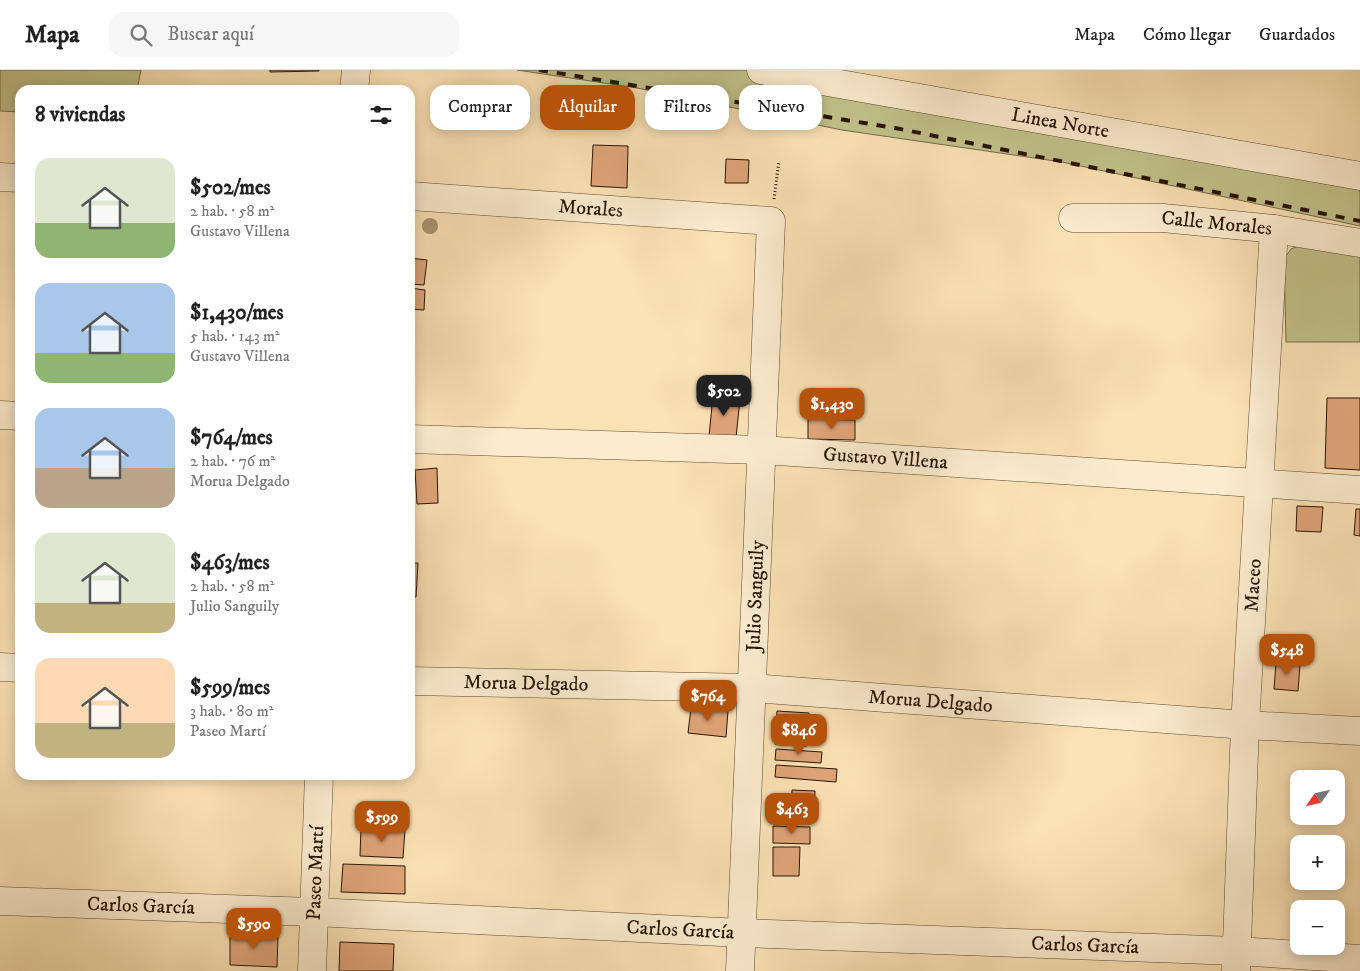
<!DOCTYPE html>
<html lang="es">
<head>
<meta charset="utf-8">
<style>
	:root { --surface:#fff; --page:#f6f6f6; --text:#222; --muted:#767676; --line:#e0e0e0; --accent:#b45309 }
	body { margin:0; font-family:"IM FELL DW Pica",serif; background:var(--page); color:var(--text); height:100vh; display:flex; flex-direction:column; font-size:19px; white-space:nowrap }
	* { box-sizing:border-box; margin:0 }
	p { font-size:16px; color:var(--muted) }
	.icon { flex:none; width:28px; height:28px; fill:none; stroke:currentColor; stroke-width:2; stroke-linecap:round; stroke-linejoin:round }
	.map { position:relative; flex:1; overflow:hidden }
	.drawer { position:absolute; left:15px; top:15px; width:400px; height:695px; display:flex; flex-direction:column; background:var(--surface); border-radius:15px; box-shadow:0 2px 12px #0003 }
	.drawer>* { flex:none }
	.guide { position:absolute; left:430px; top:15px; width:475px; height:45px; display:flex; gap:10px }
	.needle { width:32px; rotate:236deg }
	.fabs { position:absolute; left:1290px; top:700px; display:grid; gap:10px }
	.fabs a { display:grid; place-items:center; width:55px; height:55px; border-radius:10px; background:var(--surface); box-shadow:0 2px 12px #0003; font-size:25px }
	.price { position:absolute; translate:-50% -42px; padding:0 11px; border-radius:10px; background:var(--accent); color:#fff; font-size:16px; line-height:32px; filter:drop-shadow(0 1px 2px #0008) }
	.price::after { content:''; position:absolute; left:50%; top:30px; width:15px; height:11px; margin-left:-8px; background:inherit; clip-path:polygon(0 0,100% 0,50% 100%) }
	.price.active { background:#222; color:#fff }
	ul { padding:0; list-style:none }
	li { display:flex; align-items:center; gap:15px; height:125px; padding:0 20px }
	li span { display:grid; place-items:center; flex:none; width:140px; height:100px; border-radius:15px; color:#555 }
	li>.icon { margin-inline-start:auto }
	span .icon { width:60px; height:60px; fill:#fffc; stroke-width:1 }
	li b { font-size:21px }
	h2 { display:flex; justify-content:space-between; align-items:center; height:60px; padding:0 20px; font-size:21px }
	.pill { padding:0 18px; border-radius:15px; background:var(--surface); box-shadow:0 2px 12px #0003; font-size:18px; line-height:45px }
	.pill.active { background:var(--accent); color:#fff }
	header { display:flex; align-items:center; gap:30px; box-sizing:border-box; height:70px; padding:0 25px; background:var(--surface); border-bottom:1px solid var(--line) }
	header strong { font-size:24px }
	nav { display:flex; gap:28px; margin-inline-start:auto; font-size:18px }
	.search { width:350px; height:45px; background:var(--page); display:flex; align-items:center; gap:12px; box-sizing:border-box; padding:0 18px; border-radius:15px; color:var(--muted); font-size:19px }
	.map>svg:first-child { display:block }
</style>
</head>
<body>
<header>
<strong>Mapa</strong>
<div class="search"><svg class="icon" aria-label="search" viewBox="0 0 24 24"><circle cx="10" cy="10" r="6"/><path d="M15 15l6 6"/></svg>Buscar aquí</div>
<nav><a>Mapa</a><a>Cómo llegar</a><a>Guardados</a></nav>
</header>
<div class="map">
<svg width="1360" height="901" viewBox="0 0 1360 901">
	<rect width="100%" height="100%" fill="#fbe2b5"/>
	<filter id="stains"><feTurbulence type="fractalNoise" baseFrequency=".004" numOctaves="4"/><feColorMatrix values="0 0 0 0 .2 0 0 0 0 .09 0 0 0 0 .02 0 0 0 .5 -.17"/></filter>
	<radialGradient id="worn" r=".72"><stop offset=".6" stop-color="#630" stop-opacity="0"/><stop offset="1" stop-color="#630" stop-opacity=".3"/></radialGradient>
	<!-- green -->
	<g fill="#c2c28b" stroke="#756b49">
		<path d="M0 0H141L137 20H20V42L0 41Z"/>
		<path d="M517 0H761L1360 106V156L1062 92 842 60 637 18Z"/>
		<path d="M1301 175 1360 186V272H1286L1284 189 1291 179Z"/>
	</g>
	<!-- building -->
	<g fill="#e0a579" stroke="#281407">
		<path d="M270 0H319V1L270 2Z"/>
		<path d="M593 75 628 76 627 118 591 116Z"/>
		<path d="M726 89 749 90 748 113H725Z"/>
		<path d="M410 188 427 190 424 215 410 214Z"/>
		<path d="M410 218 425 220 424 240 410 239Z"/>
		<path d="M410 264H413L412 287H410Z"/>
		<path d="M713 326 740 329 736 368 709 366Z"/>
		<path d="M1327 328H1360V400L1325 398Z"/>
		<path d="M808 349 855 350V370L808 369Z"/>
		<path d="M437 398 438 433 417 434 415 400Z"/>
		<path d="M1297 436 1323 437 1321 462 1296 461Z"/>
		<path d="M1356 439H1360V466L1354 465Z"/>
		<path d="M410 493H418L416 527 410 526Z"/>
		<path d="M1276 592 1300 594 1298 621 1274 619Z"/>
		<path d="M691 638 728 641 726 667 688 663Z"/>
		<path d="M777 641 809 643 807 676 775 674Z"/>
		<path d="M776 679 822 682 821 693 775 690Z"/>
		<path d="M776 695 837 699 836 712 775 707Z"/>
		<path d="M792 720 815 721 814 746H791Z"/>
		<path d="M773 756 810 757V774L773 773Z"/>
		<path d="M361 758 405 760 403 788 360 786Z"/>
		<path d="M773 777H800L799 806H773Z"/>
		<path d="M343 794 405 796V824L341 822Z"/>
		<path d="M230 863 278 865 277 897 230 895Z"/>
		<path d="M340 872 394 874 393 901H339Z"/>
	</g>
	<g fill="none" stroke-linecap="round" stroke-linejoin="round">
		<!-- minor casing -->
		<g stroke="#5d4832" stroke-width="29">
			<g id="minor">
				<path id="s1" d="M761 0 1360 106"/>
				<path d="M354 20 356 0"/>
				<path d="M0 107 20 108"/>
				<path id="s2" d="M410 126 771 151 740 901"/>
				<path id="s3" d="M1073 148H1163L1274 159 1360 173"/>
				<path d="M0 345 20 346"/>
				<path id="s4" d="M410 369 761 380 1360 420"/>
				<path d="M0 597 20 598"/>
				<path id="s5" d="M410 611 752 618 1245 655 1360 661"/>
				<path id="s6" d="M0 831 314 842 742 863 1237 881 1360 889"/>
				<path id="s7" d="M312 901 319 705"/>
				<path id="s8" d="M1236 901 1245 655 1274 159"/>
			</g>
		</g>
		<!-- path -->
		<path stroke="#281407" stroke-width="3" stroke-dasharray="1 2.5" stroke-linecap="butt" d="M774 129 779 91"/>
		<!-- minor -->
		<use href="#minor" stroke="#fceccf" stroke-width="28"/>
		<!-- rail -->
		<path stroke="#281407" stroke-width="4" stroke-dasharray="9 9" stroke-linecap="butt" d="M539 0 895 58 1360 151"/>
	</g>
	<!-- trees -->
	<circle fill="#a5926f" cx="430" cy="156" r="8"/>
	<g text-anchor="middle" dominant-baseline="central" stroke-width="5" stroke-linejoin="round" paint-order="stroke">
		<!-- street labels -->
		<g font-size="20" fill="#281407" stroke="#fceccf">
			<text stroke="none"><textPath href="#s1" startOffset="304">Linea Norte</textPath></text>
			<text stroke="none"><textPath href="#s2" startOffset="181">Morales</textPath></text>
			<text stroke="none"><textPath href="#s3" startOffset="144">Calle Morales</textPath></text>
			<text stroke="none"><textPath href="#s4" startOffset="476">Gustavo Villena</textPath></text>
			<text stroke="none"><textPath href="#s8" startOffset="386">Maceo</textPath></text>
			<text transform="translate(756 526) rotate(-88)">Julio Sanguily</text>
			<text stroke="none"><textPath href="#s5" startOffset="116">Morua Delgado</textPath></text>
			<text stroke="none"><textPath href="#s5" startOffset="521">Morua Delgado</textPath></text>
			<text stroke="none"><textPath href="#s7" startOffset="98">Paseo Martí</textPath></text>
			<text stroke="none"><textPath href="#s6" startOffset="141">Carlos García</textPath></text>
			<text stroke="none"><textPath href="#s6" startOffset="681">Carlos García</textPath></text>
			<text stroke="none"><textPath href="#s6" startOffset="1086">Carlos García</textPath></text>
		</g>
	</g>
	<rect width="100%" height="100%" filter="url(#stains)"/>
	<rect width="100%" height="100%" fill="url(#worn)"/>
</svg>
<div class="fabs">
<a><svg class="needle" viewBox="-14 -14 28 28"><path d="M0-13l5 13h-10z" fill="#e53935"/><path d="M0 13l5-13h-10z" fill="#767676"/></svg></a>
<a>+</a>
<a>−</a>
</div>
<b class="price active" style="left:724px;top:347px">$502</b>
<b class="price" style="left:832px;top:360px">$1,430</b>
<b class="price" style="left:1287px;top:606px">$548</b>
<b class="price" style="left:708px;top:652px">$764</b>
<b class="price" style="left:799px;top:686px">$846</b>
<b class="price" style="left:792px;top:765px">$463</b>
<b class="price" style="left:382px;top:773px">$599</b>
<b class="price" style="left:254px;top:880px">$590</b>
<div class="guide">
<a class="pill">Comprar</a>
<a class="pill active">Alquilar</a>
<a class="pill">Filtros</a>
<a class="pill">Nuevo</a>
</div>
<section class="drawer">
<h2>8 viviendas<svg class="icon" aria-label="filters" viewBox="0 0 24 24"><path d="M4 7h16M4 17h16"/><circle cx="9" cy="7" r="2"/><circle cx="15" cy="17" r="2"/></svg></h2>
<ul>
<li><span style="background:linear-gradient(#dfe7d0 65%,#8fb573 0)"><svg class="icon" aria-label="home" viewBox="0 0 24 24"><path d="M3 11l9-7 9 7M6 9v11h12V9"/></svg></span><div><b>$502/mes</b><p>2 hab. · 58 m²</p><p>Gustavo Villena</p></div></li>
<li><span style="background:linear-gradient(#a9c7e8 70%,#8fb573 0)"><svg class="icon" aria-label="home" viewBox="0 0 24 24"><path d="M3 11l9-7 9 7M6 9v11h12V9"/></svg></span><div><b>$1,430/mes</b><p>5 hab. · 143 m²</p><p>Gustavo Villena</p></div></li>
<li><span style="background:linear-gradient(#a9c7e8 60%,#b9a48a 0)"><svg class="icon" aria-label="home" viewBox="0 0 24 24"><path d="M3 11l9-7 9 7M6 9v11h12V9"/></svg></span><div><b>$764/mes</b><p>2 hab. · 76 m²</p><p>Morua Delgado</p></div></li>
<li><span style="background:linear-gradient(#dfe7d0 70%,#c2b280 0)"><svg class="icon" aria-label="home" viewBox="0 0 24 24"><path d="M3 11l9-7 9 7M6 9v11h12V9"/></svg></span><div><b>$463/mes</b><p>2 hab. · 58 m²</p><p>Julio Sanguily</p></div></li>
<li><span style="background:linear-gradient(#ffd9b3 65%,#c2b280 0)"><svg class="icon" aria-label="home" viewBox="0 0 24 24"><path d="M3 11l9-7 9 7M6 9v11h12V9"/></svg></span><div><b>$599/mes</b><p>3 hab. · 80 m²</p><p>Paseo Martí</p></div></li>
</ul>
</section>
</div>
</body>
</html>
